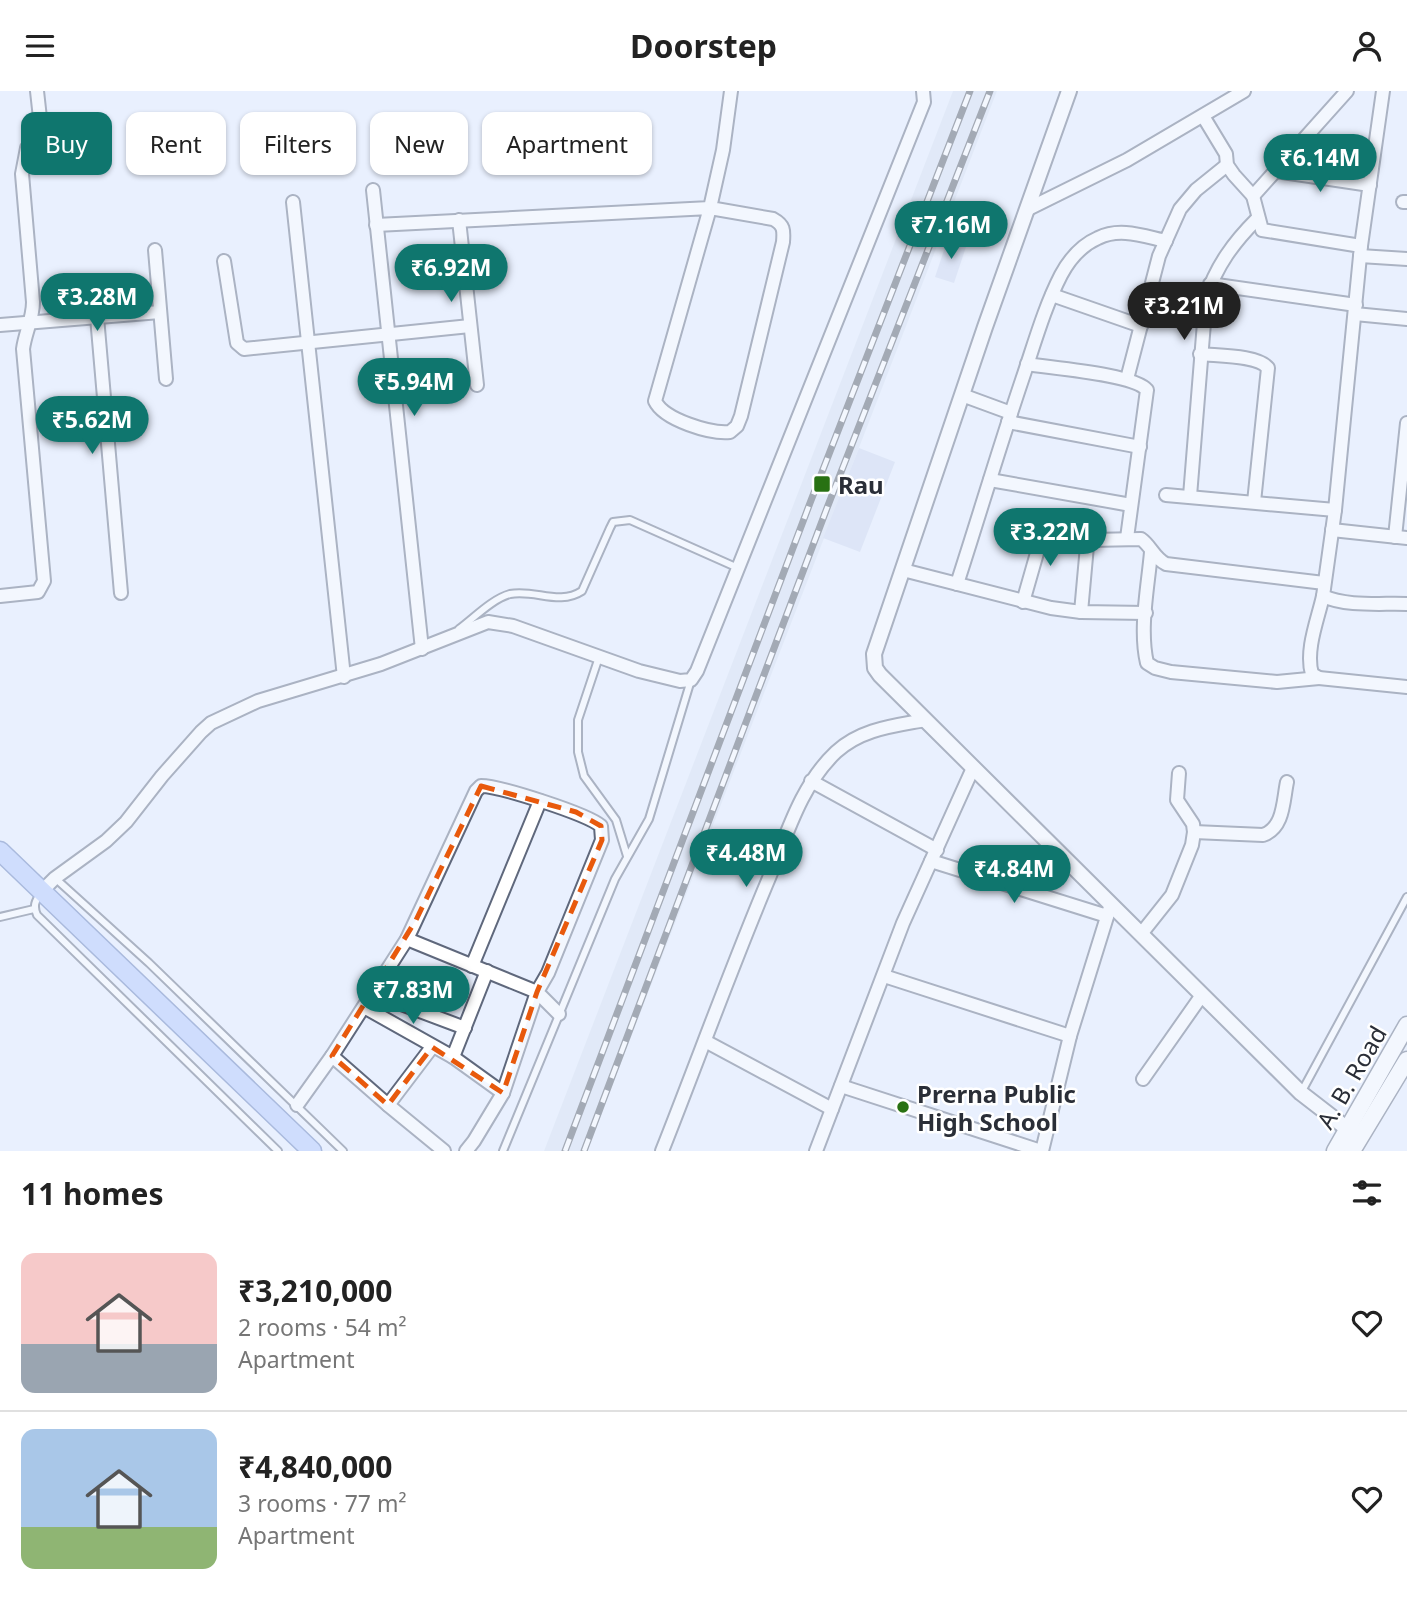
<!DOCTYPE html>
<html lang="en">
<head>
<meta charset="utf-8">
<style>
	:root { --surface:#fff; --page:#f2f2f2; --text:#222; --muted:#767676; --line:#e0e0e0; --accent:#0f766e }
	body { margin:0; font-family:"Noto Sans",sans-serif; background:var(--page); color:var(--text); height:100vh; display:flex; flex-direction:column; font-size:26px; white-space:nowrap }
	* { box-sizing:border-box; margin:0 }
	p { font-size:23px; color:var(--muted) }
	.icon { flex:none; width:38px; height:38px; fill:none; stroke:currentColor; stroke-width:2; stroke-linecap:round; stroke-linejoin:round }
	.map { position:relative; height:1060px; overflow:hidden }
	.side { display:flex; flex-direction:column; background:var(--surface); flex:1 }
	.side>* { flex:none }
	.banner { position:absolute; left:21px; top:21px; width:700px; height:63px; display:flex; gap:14px }
	.price { position:absolute; translate:-50% -60px; padding:0 16px; border-radius:24px; background:var(--accent); color:#fff; font-size:23px; line-height:46px; filter:drop-shadow(0 2px 4px #0008) }
	.price::after { content:''; position:absolute; left:50%; top:42px; width:21px; height:16px; margin-left:-10px; background:inherit; clip-path:polygon(0 0,100% 0,50% 100%) }
	.price.current { background:#222; color:#fff }
	ul { padding:0; list-style:none }
	li { display:flex; align-items:center; gap:21px; height:175px; padding:0 21px }
	li+li { border-top:2px solid var(--line) }
	li span { display:grid; place-items:center; flex:none; width:196px; height:140px; border-radius:14px; color:#555 }
	li>.icon { margin-inline-start:auto }
	span .icon { width:84px; height:84px; fill:#fffc; stroke-width:1 }
	li b { font-size:30px }
	h2 { display:flex; justify-content:space-between; align-items:center; height:84px; padding:0 21px; font-size:30px }
	.chip { padding:0 24px; border-radius:14px; background:var(--surface); box-shadow:0 2px 5px #0004; font-size:24px; line-height:63px }
	.chip.current { background:var(--accent); color:#fff }
	header { display:flex; justify-content:space-between; align-items:center; height:91px; padding:0 21px; background:var(--surface); font-size:32px; font-weight:700 }
	.map>svg:first-child { display:block }
</style>
</head>
<body>
<header><svg class="icon" aria-label="menu" viewBox="0 0 24 24"><path d="M4 6h16M4 12h16M4 18h16"/></svg>Doorstep<svg class="icon" aria-label="person" viewBox="0 0 24 24"><circle cx="12" cy="8" r="4"/><path d="M4 21q1-7 8-7t8 7"/></svg></header>
<div class="map">
<svg width="1407" height="1060" viewBox="0 0 1407 1060">
	<rect width="100%" height="100%" fill="#e9f0fe"/>
	<!-- built -->
	<path fill="#d8e1f2" d="M953 0H997L587 1060H544Z"/>
	<!-- building -->
	<g fill="#ced8ef">
		<path d="M948 147 967 153 954 192 935 186Z"/>
		<path d="M859 357 895 371 860 461 823 447Z"/>
	</g>
	<g fill="none" stroke-linecap="round" stroke-linejoin="round">
		<!-- service casing -->
		<g stroke="#5f687c" stroke-width="10">
			<g id="service">
				<path d="M459 538C474 527 492 508 510 503 535 498 559 515 582 500L610 437 613 431 630 429 738 477"/>
				<path d="M599 566 578 629V661L584 685 616 729 627 765"/>
				<path d="M55 787 149 872 343 1060"/>
				<path d="M41 802C35 810 33 815 37 824L278 1060"/>
				<path d="M0 826 34 818"/>
				<path d="M1302 1000 1407 806"/>
				<path d="M503 1060 615 788 649 728 691 589"/>
			</g>
		</g>
		<!-- minor casing -->
		<g stroke="#5f687c" stroke-width="16">
			<g id="minor">
				<path d="M1203 25 1226 63 1227 74 1234 84 1253 105 1262 139 1361 155 1335 419 1323 505C1347 516 1381 512 1407 513"/>
				<path d="M1276 80 1370 94"/>
				<path d="M373 99 422 558"/>
				<path d="M1253 105 1347 0"/>
				<path d="M293 111 344 586"/>
				<path d="M1403 111H1407"/>
				<path d="M1028 118 1127 69 1244 0"/>
				<path d="M459 129 477 294"/>
				<path d="M376 134 710 117 773 128C784 134 784 139 783 151L741 325 737 335 730 341C711 343 664 329 655 310L710 117 723 59 731 0"/>
				<path d="M1361 155 1383 0"/>
				<path d="M155 159 166 288"/>
				<path d="M1360 165 1407 168"/>
				<path d="M224 170 237 252 244 258 470 235"/>
				<path d="M1210 193 1356 214"/>
				<path d="M1052 204 1141 235"/>
				<path d="M1355 223 1407 228"/>
				<path d="M97 226 121 502"/>
				<path d="M0 234 160 221"/>
				<path d="M1200 263C1217 265 1258 264 1268 277L1254 411"/>
				<path d="M1027 273C1051 277 1134 283 1147 299L1127 447"/>
				<path d="M1127 288 1159 165 1180 118 1196 99 1227 74"/>
				<path d="M962 304 1011 322"/>
				<path d="M1008 331 1140 356"/>
				<path d="M990 389 1131 414"/>
				<path d="M1166 404 1335 419"/>
				<path d="M1190 405 1206 207C1216 175 1234 151 1257 128"/>
				<path d="M1332 439 1407 447"/>
				<path d="M1395 446 1407 332"/>
				<path d="M1151 461C1148 496 1139 538 1147 572L1155 577 1171 581 1277 591 1319 587"/>
				<path d="M903 479 1051 517 1081 521 1146 522"/>
				<path d="M957 493C979 425 999 357 1022 289 1034 254 1044 217 1061 184 1069 169 1082 154 1098 147 1120 136 1143 145 1166 150"/>
				<path d="M0 505 38 501 44 490 23 258C25 242 33 228 33 211L22 83 27 57 38 45 41 36 37 0"/>
				<path d="M1323 505C1318 528 1305 559 1312 583L1319 587 1407 596"/>
				<path d="M1023 511 1045 434"/>
				<path d="M1081 521 1087 455 1090 449 1141 448C1151 455 1154 467 1166 473L1324 492"/>
				<path d="M811 690 937 759"/>
				<path d="M1194 741 1263 744C1284 737 1283 710 1287 691"/>
				<path d="M931 770 1107 825"/>
				<path d="M41 801 55 787 106 750 126 731 162 685 201 641 211 632 258 610 381 573 488 531 513 535 639 580 680 590 691 589 697 580 924 11 923 0"/>
				<path d="M1141 843 1172 804 1192 754 1194 741 1193 733 1177 709 1179 682"/>
				<path d="M472 875 540 710"/>
				<path d="M884 885 1070 945"/>
				<path d="M372 902 465 937"/>
				<path d="M364 916 453 966 503 1002 537 901 407 848"/>
				<path d="M705 950 832 1018"/>
				<path d="M332 965 407 848 476 700 481 695C500 695 587 723 601 735L602 749 548 882 537 901 559 923"/>
				<path d="M453 966 487 880"/>
				<path d="M1143 988 1202 904"/>
				<path d="M841 995 1041 1060"/>
				<path d="M297 1014 332 965 388 1014 432 956"/>
				<path d="M388 1014 444 1060"/>
				<path d="M466 1060 474 1050 503 1002"/>
				<path d="M662 1060C698 969 731 877 769 787 787 743 801 694 836 661 861 638 893 635 925 629"/>
				<path d="M816 1060 903 832 973 677"/>
				<path d="M1042 1060 1070 945 1111 813"/>
			</g>
		</g>
		<!-- tertiary casing -->
		<g stroke="#5f687c" stroke-width="18">
			<path id="tertiary" d="M1069 0 985 236 874 563 875 577 880 584 1301 1002 1354 1043"/>
		</g>
		<!-- secondary casing -->
		<g stroke="#5f687c" stroke-width="19">
			<g id="secondary">
				<path d="M1335 1060 1407 934"/>
				<path d="M1352 1060 1407 969"/>
			</g>
		</g>
		<!-- primary casing -->
		<g stroke="#5d78b7" stroke-width="21">
			<path id="primary" d="M0 760 312 1060"/>
		</g>
		<!-- service -->
		<use href="#service" stroke="#fff" stroke-width="6"/>
		<!-- minor -->
		<use href="#minor" stroke="#fff" stroke-width="12"/>
		<!-- tertiary -->
		<use href="#tertiary" stroke="#fff" stroke-width="14"/>
		<!-- secondary -->
		<use href="#secondary" stroke="#fff" stroke-width="16"/>
		<!-- primary -->
		<use href="#primary" stroke="#afc6fd" stroke-width="18"/>
		<!-- rail casing -->
		<g stroke="#4f545d" stroke-width="7">
			<g id="rail">
				<path d="M565 1060 810 412 970 0"/>
				<path d="M584 1060 827 417 990 0"/>
			</g>
		</g>
		<!-- rail -->
		<use href="#rail" stroke="#fff" stroke-width="4.5" stroke-dasharray="13" stroke-linecap="butt"/>
	</g>
	<!-- marked area -->
	<path d="M0 0H1407V1060H0ZM481 695 576 721 601 735 602 749 537 901 503 1002 432 956 388 1014 332 965 416 829Z" fill="#e9f0fe" fill-opacity=".55" fill-rule="evenodd"/>
	<path fill="none" stroke="#e8590c" stroke-width="5" stroke-dasharray="14 9" stroke-linejoin="round" d="M481 695 576 721 601 735 602 749 537 901 503 1002 432 956 388 1014 332 965 416 829Z"/>
	<!-- markers -->
	<g fill="#287113" stroke="#fff" stroke-width="2.5">
		<rect x="813" y="384" width="18" height="18" rx="3.5"/>
		<circle cx="903" cy="1016" r="7"/>
	</g>
	<g text-anchor="middle" dominant-baseline="central" stroke-width="5" stroke-linejoin="round" paint-order="stroke">
		<!-- poi labels -->
		<g font-size="24" font-weight="bold" fill="#2a2e37" stroke="#fff" text-anchor="start">
			<text x="838" y="393">Rau</text>
			<text x="917" y="1002">Prerna Public<tspan x="917" dy="28">High School</tspan></text>
		</g>
		<!-- street labels -->
		<g font-size="24" fill="#2a2e37" stroke="#fff">
			<text transform="translate(1351 986) rotate(-60)">A. B. Road</text>
		</g>
	</g>
</svg>
<b class="price" style="left:1320px;top:103px">₹6.14M</b>
<b class="price" style="left:951px;top:170px">₹7.16M</b>
<b class="price" style="left:451px;top:213px">₹6.92M</b>
<b class="price" style="left:97px;top:242px">₹3.28M</b>
<b class="price current" style="left:1184px;top:251px">₹3.21M</b>
<b class="price" style="left:414px;top:327px">₹5.94M</b>
<b class="price" style="left:92px;top:365px">₹5.62M</b>
<b class="price" style="left:1050px;top:477px">₹3.22M</b>
<b class="price" style="left:746px;top:798px">₹4.48M</b>
<b class="price" style="left:1014px;top:814px">₹4.84M</b>
<b class="price" style="left:413px;top:935px">₹7.83M</b>
<div class="banner">
<a class="chip current">Buy</a>
<a class="chip">Rent</a>
<a class="chip">Filters</a>
<a class="chip">New</a>
<a class="chip">Apartment</a>
</div>
</div>
<section class="side">
<h2>11 homes<svg class="icon" aria-label="filters" viewBox="0 0 24 24"><path d="M4 7h16M4 17h16"/><circle cx="9" cy="7" r="2"/><circle cx="15" cy="17" r="2"/></svg></h2>
<ul>
<li><span style="background:linear-gradient(#f6c9c9 65%,#9aa5b1 0)"><svg class="icon" aria-label="home" viewBox="0 0 24 24"><path d="M3 11l9-7 9 7M6 9v11h12V9"/></svg></span><div><b>₹3,210,000</b><p>2 rooms · 54 m²</p><p>Apartment</p></div><svg class="icon" aria-label="heart" viewBox="0 0 24 24"><path d="M12 20l-8-8c-3-5 5-10 8-4 3-6 11-1 8 4z"/></svg></li>
<li><span style="background:linear-gradient(#a9c7e8 70%,#8fb573 0)"><svg class="icon" aria-label="home" viewBox="0 0 24 24"><path d="M3 11l9-7 9 7M6 9v11h12V9"/></svg></span><div><b>₹4,840,000</b><p>3 rooms · 77 m²</p><p>Apartment</p></div><svg class="icon" aria-label="heart" viewBox="0 0 24 24"><path d="M12 20l-8-8c-3-5 5-10 8-4 3-6 11-1 8 4z"/></svg></li>
</ul>
</section>
</body>
</html>
